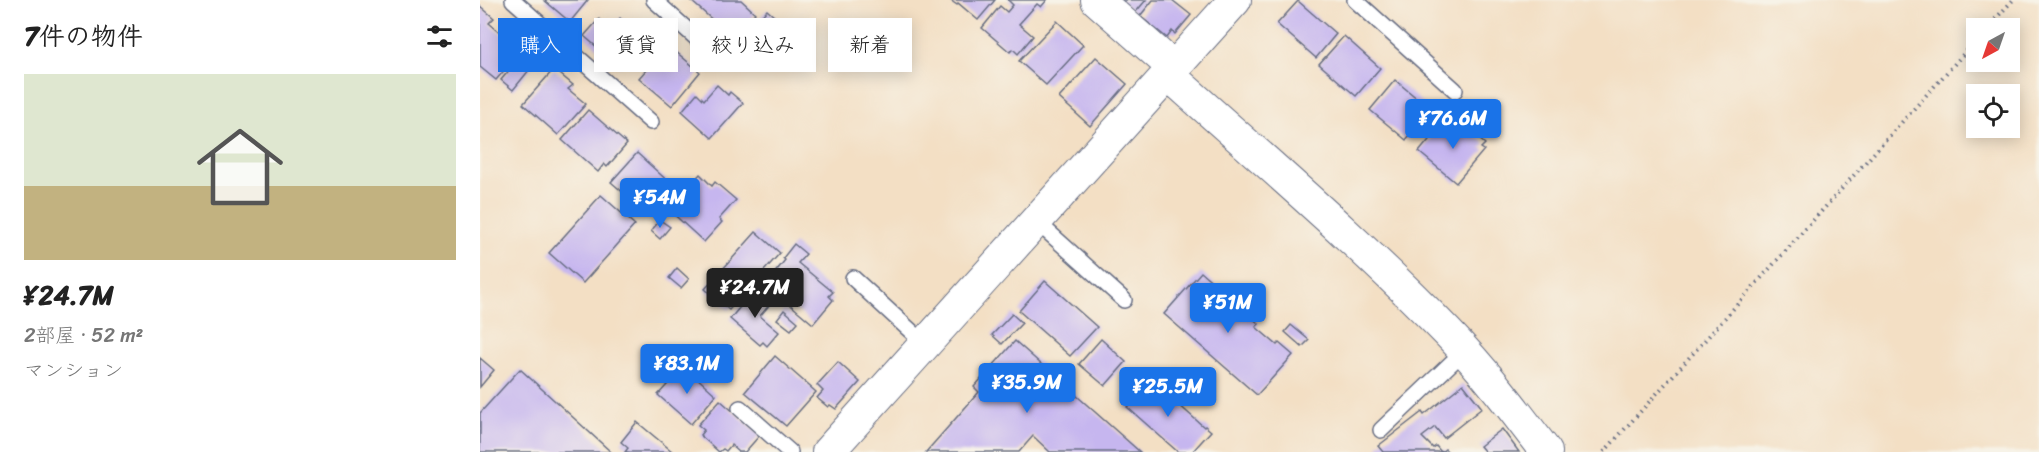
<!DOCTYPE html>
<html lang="ja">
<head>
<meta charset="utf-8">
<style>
	:root { --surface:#fff; --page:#f2f2f2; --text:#222; --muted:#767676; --accent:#1a73e8 }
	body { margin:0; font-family:Sriracha,"Klee One",sans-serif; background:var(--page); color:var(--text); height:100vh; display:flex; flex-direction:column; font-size:22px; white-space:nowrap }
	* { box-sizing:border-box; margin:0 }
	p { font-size:20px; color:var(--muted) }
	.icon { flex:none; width:33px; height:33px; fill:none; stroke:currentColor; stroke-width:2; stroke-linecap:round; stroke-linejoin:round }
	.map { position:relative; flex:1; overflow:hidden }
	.side { display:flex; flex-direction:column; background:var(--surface); width:480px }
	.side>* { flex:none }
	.banner { position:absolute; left:18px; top:18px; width:570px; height:54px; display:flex; gap:12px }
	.needle { width:39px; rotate:220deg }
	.fabs { position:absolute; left:1486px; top:18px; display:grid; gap:12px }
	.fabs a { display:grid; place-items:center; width:54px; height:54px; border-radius:0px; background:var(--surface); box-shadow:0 3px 15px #0003; font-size:30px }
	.price { position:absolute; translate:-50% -51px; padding:0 14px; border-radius:6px; background:var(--accent); color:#fff; font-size:20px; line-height:39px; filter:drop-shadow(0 2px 3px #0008) }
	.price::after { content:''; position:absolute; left:50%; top:36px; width:18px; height:14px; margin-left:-9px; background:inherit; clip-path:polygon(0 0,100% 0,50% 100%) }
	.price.current { background:#222; color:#fff }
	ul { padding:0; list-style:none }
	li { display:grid; align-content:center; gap:12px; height:318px; padding:0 24px }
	li span { display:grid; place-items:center; height:186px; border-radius:0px; color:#555 }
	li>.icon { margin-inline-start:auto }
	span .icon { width:108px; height:108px; fill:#fffc; stroke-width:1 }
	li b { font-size:26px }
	h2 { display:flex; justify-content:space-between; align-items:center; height:72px; padding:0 24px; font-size:26px }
	.chip { padding:0 21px; border-radius:0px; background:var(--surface); box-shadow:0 3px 15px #0003; font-size:21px; line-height:54px }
	.chip.current { background:var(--accent); color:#fff }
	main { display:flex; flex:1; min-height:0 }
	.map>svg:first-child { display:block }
</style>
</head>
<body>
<main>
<section class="side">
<h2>7件の物件<svg class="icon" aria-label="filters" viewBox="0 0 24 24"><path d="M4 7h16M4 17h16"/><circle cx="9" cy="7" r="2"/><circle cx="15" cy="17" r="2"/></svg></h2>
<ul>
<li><span style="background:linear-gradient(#dfe7d0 60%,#c2b280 0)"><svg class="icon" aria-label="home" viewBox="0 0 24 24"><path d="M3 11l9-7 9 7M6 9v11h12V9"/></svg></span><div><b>¥24.7M</b><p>2部屋 · 52 m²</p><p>マンション</p></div></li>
</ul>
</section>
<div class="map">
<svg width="1559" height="452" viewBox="0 0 1559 452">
	<rect width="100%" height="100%" fill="#f7f3e8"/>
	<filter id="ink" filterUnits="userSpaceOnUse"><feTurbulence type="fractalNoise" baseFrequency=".0167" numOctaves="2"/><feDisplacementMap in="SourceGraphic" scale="12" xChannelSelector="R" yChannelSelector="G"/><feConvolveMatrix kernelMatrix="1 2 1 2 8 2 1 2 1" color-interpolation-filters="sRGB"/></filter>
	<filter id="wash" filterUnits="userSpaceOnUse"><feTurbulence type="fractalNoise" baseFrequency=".008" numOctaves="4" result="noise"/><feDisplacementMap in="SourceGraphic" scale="24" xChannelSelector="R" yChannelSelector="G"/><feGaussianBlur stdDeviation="1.35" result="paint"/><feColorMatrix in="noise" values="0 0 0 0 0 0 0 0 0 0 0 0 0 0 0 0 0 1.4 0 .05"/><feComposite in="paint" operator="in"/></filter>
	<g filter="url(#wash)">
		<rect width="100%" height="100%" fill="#f3dfc4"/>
		<g id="blocks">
			<!-- building -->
			<g fill="#c6b6ef">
				<path d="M64 0H108L90 22Z"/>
				<path d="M210 0H261L275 13 253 38Z"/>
				<path d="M470 0H515L498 20 478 3 477 5Z"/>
				<path d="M528 0H567L561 7 557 4 539 24 553 36 538 54 533 49 530 52 502 28 520 6 527 12 533 5Z"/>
				<path d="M640 0H666L655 13Z"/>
				<path d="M673 0H692L711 15 695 34 692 31 687 38 660 16Z"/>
				<path d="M818 1 856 34 836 58 797 24Z"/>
				<path d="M0 6 14 18 9 23 29 40 32 37 44 47 16 80 0 67Z"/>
				<path d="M287 10 319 38 293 68 260 40Z"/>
				<path d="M140 18 164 39 140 67 104 36 119 19 127 27 130 22 134 26Z"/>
				<path d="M577 21 603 45 566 85 539 61Z"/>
				<path d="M864 36 900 68 876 96 839 64Z"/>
				<path d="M51 44 63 53 33 90 21 80Z"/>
				<path d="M195 51 220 72 192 106 159 78 175 60 182 67Z"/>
				<path d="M616 57 647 84 610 126 579 98Z"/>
				<path d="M74 69 93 85 88 89 106 104 78 135 43 104Z"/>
				<path d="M915 80 951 110 949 113 952 115 937 134 933 131 926 140 890 110Z"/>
				<path d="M237 85 248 95 250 92 263 103 232 138 202 111 217 93 224 100Z"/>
				<path d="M108 110 147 144 127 167 124 164 118 172 82 140Z"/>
				<path d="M967 118 978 127 982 124 1005 144 1001 148 1004 150 976 183 939 152Z"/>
				<path d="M157 153 192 185 167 213 131 182Z"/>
				<path d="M220 174 232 186 235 182 256 200 239 219 242 222 224 242 188 209Z"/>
				<path d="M121 195 155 225 103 283 69 253Z"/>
				<path d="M180 220 190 227 180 239 171 231Z"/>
				<path d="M276 232 300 253 249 310 225 289Z"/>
				<path d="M314 244 326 254 318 263 353 292 349 296 353 300 333 324 286 284 305 260 303 258Z"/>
				<path d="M197 268 209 279 201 288 189 278Z"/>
				<path d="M721 272 735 284 732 287 742 297 745 293 757 304 754 308 764 317 767 313 779 324 776 327 797 345 799 343 813 355 777 395 684 314Z"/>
				<path d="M565 281 617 327 590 356 539 311Z"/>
				<path d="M275 289 291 303 280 316 299 332 287 346 283 342 280 345 250 319Z"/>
				<path d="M304 310 318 322 311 330 297 319Z"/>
				<path d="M532 314 542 323 522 344 512 335Z"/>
				<path d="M811 325 829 340 822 347 805 332Z"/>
				<path d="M621 339 646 362 625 386 599 364Z"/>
				<path d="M535 341 660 452H570L553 436 539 452H446L499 392 494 387Z"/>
				<path d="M295 356 336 392 306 426 265 392Z"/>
				<path d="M0 358 14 370 0 387Z"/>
				<path d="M358 362 380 382 356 409 350 405 348 407 337 398 343 391 337 385Z"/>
				<path d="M204 366 236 395 211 424 178 395Z"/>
				<path d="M40 369 131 452H0V413Z"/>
				<path d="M672 378 681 386 680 388 724 427 725 426 731 431 712 452H698L647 407Z"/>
				<path d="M983 384 1002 408 964 438 955 427 942 437 953 448 956 446 961 452 965 449 968 452H903L898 446 942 412 944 415Z"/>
				<path d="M240 400 280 435 265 452H259L251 445 246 451 243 449 239 452 220 435 224 430 218 425Z"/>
				<path d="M157 422 193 452H145L148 448 141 442Z"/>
				<path d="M1022 429 1039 452H1005L1000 446Z"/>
			</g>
		</g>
	</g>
	<g filter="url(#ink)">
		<use href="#blocks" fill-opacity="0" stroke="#676d82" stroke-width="1.5"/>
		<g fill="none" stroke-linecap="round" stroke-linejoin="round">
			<!-- lane casing -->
			<g stroke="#676d82" stroke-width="18">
				<g id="lane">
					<path d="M33 0 171 122"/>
					<path d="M174 0 234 54"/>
					<path d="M875 0 975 90"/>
					<path d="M556 221 644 300"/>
					<path d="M373 278 445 344"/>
					<path d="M260 408 310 452"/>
					<path d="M901 430 984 351"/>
				</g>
			</g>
			<!-- street casing -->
			<g stroke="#676d82" stroke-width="34">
				<g id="street">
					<path d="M617 0 694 68"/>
					<path d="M688 74C782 159 880 242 968 333 1004 370 1035 411 1066 452"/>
					<path d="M348 452 755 0"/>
				</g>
			</g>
			<!-- path -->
			<g stroke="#676d82" stroke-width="4" stroke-dasharray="1.5 4.5" stroke-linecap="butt">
				<path d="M1507 28 1533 0"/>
				<path d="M1124 452 1497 39"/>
			</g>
			<!-- lane -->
			<use href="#lane" stroke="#fff" stroke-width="15"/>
			<!-- street -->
			<use href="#street" stroke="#fff" stroke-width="32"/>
		</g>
	</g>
</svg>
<div class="fabs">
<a><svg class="needle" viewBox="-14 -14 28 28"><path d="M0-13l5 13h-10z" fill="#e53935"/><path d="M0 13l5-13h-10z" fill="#767676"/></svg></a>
<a><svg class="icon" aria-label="locate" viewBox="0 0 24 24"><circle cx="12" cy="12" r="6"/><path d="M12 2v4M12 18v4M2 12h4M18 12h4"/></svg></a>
</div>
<b class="price" style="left:973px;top:150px">¥76.6M</b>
<b class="price" style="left:180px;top:229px">¥54M</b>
<b class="price current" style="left:275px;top:319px">¥24.7M</b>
<b class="price" style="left:748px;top:334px">¥51M</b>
<b class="price" style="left:207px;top:395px">¥83.1M</b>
<b class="price" style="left:547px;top:414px">¥35.9M</b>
<b class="price" style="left:688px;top:418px">¥25.5M</b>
<div class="banner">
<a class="chip current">購入</a>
<a class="chip">賃貸</a>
<a class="chip">絞り込み</a>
<a class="chip">新着</a>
</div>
</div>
</main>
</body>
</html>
